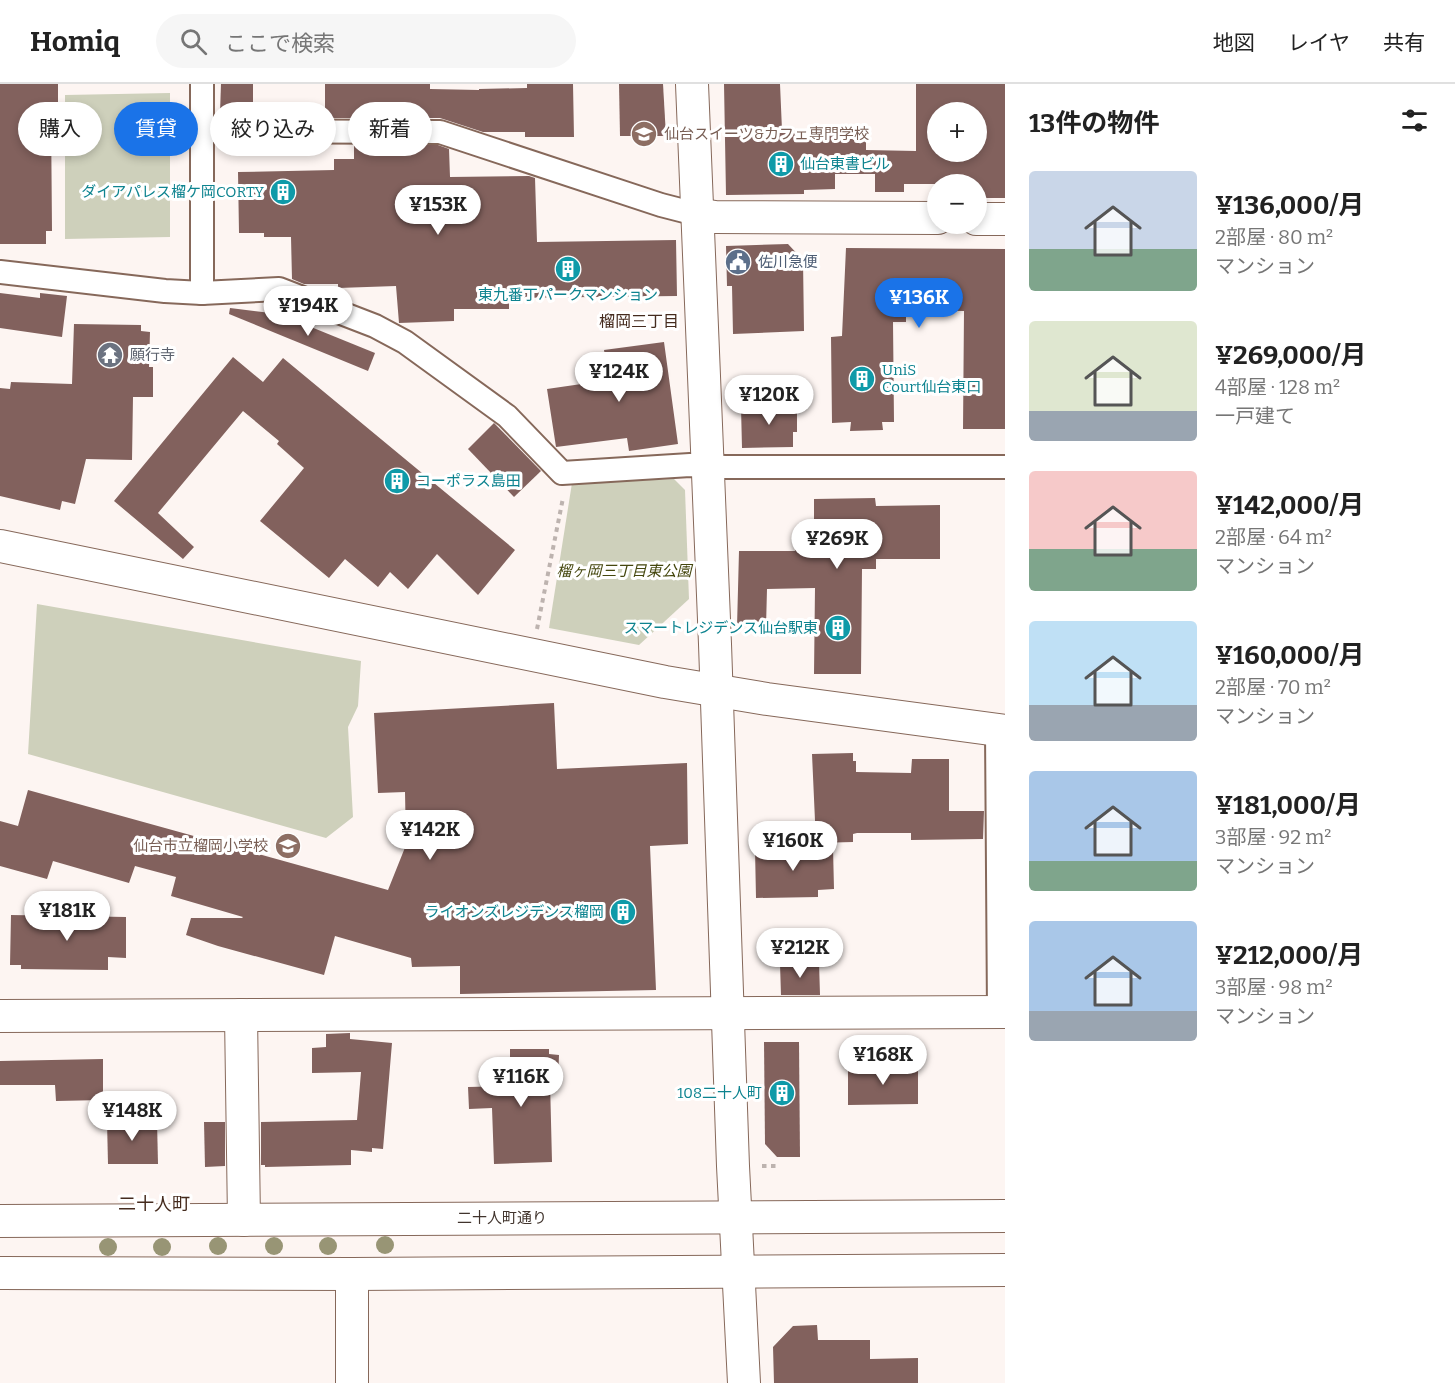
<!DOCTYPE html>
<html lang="ja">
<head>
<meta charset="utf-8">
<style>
	:root { --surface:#fff; --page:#f6f6f6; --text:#222; --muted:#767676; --line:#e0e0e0; --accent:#1a73e8 }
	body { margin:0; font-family:Bitter,"Noto Sans JP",serif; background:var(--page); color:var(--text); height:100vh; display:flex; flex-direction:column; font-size:22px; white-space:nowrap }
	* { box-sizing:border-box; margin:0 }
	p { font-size:20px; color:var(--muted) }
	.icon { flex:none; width:33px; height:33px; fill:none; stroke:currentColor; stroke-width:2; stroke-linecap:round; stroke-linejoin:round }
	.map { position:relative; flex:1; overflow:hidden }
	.drawer { display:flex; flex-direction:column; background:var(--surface); width:450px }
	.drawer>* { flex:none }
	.guide { position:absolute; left:18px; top:18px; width:570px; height:54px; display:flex; gap:12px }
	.buttons { position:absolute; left:927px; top:18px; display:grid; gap:12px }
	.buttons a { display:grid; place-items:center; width:60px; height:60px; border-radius:50%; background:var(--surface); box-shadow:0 3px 9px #0003; font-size:30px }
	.price { position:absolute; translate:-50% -51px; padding:0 14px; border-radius:21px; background:#fff; color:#222; font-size:20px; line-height:39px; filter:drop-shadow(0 2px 3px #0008) }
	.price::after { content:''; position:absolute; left:50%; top:36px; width:18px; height:14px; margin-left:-9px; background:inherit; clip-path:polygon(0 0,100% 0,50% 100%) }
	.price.on { background:var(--accent); color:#fff }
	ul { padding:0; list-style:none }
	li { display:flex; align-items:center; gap:18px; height:150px; padding:0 24px }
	li span { display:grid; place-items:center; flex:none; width:168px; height:120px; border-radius:6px; color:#555 }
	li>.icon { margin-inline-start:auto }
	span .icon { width:72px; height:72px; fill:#fffc; stroke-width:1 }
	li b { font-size:26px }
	h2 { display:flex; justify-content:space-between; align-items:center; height:72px; padding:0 24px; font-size:26px }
	.chip { padding:0 21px; border-radius:27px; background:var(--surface); box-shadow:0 3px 9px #0003; font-size:21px; line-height:54px }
	.chip.on { background:var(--accent); color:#fff }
	header { display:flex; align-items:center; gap:36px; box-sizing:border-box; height:84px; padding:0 30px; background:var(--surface); border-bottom:2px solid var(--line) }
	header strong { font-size:28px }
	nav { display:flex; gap:33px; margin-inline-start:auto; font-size:21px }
	.search { width:420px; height:54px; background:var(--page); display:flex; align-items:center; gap:15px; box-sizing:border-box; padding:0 21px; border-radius:33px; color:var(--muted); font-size:22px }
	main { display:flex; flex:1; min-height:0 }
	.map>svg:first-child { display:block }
</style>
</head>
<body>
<header>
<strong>Homiq</strong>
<div class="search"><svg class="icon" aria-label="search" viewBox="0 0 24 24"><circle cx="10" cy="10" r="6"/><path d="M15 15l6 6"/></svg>ここで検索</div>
<nav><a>地図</a><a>レイヤ</a><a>共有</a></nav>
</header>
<main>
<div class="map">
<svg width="1005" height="1299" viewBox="0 0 1005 1299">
	<rect width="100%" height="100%" fill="#fdf5f2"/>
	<!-- green -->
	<g fill="#ced0bb">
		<path d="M170 9V153L65 155V11Z"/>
		<path d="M674 395 685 406 689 515 639 561 549 544 572 399Z"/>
		<path d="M37 520 361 577 358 622 348 643 353 733 326 754 28 670Z"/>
	</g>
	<!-- building -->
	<g fill="#82615d" fill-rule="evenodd">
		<path d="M0 0H58V28H51L52 147H46V160H0Z"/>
		<path d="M221 0H253V30L220 29Z"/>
		<path d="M325 0H430V5L479 6V5L527 4V0H573L574 53H525V48H483L440 34H325Z"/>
		<path d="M619 0H663L666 52H620Z"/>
		<path d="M724 0H780L782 46 836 45V54H866V66L916 67V0H1005V114H976V100H904V108H875V90H835V105L804 106V110L726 111ZM938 28H976V68H938Z"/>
		<path d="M354 61H438L449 65 450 93 529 92 535 94 537 158 676 156 677 212 509 214V225H454V237L399 239 396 202 338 204V200H304L292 195 291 153H264V149H239L238 88 334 86V75H354Z"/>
		<path d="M788 160 803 176 804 247 733 250 732 202H727L726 162Z"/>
		<path d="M846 164 1005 165V345H963L964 227 906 226V238H893L894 338H882L883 346 850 347 851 338 832 339 831 253 842 252Z"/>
		<path d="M0 209 40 214V209L67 212 62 253 0 244Z"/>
		<path d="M230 224 279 230 375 269 368 287 229 230Z"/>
		<path d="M74 240 141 241V247L150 248 149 283H153V313H133L132 376 86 375 75 420 62 417 60 426 0 412V304L10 305 11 298 72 300Z"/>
		<path d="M664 258 678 360 629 367 627 354 556 363 547 305 609 296 604 266Z"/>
		<path d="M233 273 263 298 283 274 515 466 478 511 437 470 408 505 390 488 378 503 345 475 329 494 260 437 304 384 277 360 279 357 243 327 158 429 194 463 183 475 114 417Z"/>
		<path d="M797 321V348H793V363L742 364 741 323Z"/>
		<path d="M494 339 541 387 514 413 468 365Z"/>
		<path d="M875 414 876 422 940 421V475H876V485H862L861 590H814L815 504 767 505 766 543H737L739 467H795V453H814V415Z"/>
		<path d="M554 619 557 685 687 679 688 760 650 762 656 906 460 910V882L412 883 411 874 335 852 324 891 218 862 186 851 191 834H242L243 833 171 812 176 793 135 782 129 799 53 777 47 795 0 782V737L18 742 28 706 388 806 406 761 405 708 378 709 374 629Z"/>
		<path d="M853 669V677H856V688L911 689 912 675H949V727H984L983 755 911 756V749H857L853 750V758L816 759 812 670Z"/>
		<path d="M833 764 834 805 818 806V813L756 814 755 765Z"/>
		<path d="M11 831 126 833V874L108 873V886L21 885V881H10Z"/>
		<path d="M819 879 820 911H781L780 880Z"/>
		<path d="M350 949V955L392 959 383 1065 372 1064V1068L351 1066V1081L265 1083V1081H261V1038L357 1036 361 988 312 989V964L326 963V950Z"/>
		<path d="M764 958H799L800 1073H777L765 1060Z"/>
		<path d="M510 965H549V970L559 971 558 997H550L552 1078 494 1080 492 1024 469 1025 468 1003 510 1002Z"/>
		<path d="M103 975V1016L56 1017 55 1001H0V977Z"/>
		<path d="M918 982V1020L848 1021V983Z"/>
		<path d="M107 1037H157L158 1080H108Z"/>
		<path d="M204 1038H225V1082L205 1083Z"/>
		<path d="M817 1241 818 1256H870V1275L918 1274V1299H774L773 1263 793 1242Z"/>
	</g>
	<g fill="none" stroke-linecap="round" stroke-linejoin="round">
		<!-- street casing -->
		<g stroke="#86685a" stroke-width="26">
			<g id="street">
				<path d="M202 0V209"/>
				<path d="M202 47 440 48 661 121 696 130"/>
				<path d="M0 188 165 207 202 209 279 205 375 242 405 258 507 332 562 389 690 381 725 383H1005"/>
				<path d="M997 646 999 928"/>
			</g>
		</g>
		<!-- secondary casing -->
		<g stroke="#86685a" stroke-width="34">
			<g id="secondary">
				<path d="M692 0 715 560 733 1082 744 1299"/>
				<path d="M696 130 715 133 938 134"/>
				<path d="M976 135H1005"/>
				<path d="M0 462 665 598 767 615 1005 647"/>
				<path d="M241 931 244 1136"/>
				<path d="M0 932 1005 928"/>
				<path d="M0 1137 1005 1132"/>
				<path d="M0 1189 352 1190 1005 1186"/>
				<path d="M352 1190V1299"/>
			</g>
		</g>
		<!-- path -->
		<g stroke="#bdb3af" stroke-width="4" stroke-dasharray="4.5 4.5" stroke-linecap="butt">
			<path d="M537 545 563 414"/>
			<path d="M762 1082H776"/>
		</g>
		<!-- street -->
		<use href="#street" stroke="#fff" stroke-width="22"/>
		<!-- secondary -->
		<use href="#secondary" stroke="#fff" stroke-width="32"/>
	</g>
	<!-- trees -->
	<g fill="#989575">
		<circle cx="385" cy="1161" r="9"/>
		<circle cx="218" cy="1162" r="9"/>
		<circle cx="274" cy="1162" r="9"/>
		<circle cx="328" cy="1162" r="9"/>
		<circle cx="108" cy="1163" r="9"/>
		<circle cx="162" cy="1163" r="9"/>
	</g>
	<!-- icons -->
	<defs>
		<g id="school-disc" transform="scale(1.35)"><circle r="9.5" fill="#8d6e63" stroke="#fff"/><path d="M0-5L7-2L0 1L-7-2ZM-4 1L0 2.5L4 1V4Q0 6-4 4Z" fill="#fff"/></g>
		<g id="building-disc" transform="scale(1.35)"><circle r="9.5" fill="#0f9aa8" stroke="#fff"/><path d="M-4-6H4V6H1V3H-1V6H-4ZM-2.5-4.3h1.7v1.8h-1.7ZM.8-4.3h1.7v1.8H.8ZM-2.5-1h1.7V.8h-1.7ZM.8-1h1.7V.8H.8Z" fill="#fff"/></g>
		<g id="civic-disc" transform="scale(1.35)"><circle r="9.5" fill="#5c6f8a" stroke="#fff"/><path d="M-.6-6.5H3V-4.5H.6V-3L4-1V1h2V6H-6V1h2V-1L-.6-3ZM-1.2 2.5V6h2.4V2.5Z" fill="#fff"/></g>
		<g id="temple-disc" transform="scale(1.35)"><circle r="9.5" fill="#6b7280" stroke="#fff"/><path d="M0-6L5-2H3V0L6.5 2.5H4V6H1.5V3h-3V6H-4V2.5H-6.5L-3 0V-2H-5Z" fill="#fff"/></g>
	</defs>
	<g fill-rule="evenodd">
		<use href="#school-disc" x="644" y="50"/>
		<use href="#building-disc" x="781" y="80"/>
		<use href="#building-disc" x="283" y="108"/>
		<use href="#civic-disc" x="738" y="178"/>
		<use href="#building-disc" x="568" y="185"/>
		<use href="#temple-disc" x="110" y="271"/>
		<use href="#building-disc" x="862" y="295"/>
		<use href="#building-disc" x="397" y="397"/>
		<use href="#building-disc" x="838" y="544"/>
		<use href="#school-disc" x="288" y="762"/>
		<use href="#building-disc" x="623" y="828"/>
		<use href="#building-disc" x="782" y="1009"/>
	</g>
	<g text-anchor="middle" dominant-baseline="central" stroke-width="6" stroke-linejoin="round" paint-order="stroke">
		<!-- education labels -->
		<g font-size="15" fill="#785e54" stroke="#fff" text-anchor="start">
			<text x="664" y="50">仙台スイーツ&amp;カフェ専門学校</text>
			<text x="268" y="762" text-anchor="end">仙台市立榴岡小学校</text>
		</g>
		<!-- culture labels -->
		<g font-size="15" fill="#0d838f" stroke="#fff" text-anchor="end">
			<text x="800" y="80" text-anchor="start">仙台東書ビル</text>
			<text x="264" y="108">ダイアパレス榴ケ岡CORTY</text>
			<text x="568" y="211" text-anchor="middle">東九番丁パークマンション</text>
			<text x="882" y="286" text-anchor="start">UniS<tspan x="882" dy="17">Court仙台東口</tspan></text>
			<text x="416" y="397" text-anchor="start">コーポラス島田</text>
			<text x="818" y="544">スマートレジデンス仙台駅東</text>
			<text x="604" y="828">ライオンズレジデンス榴岡</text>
			<text x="762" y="1009">108二十人町</text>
		</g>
		<!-- service labels -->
		<g font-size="15" fill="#4e5e75" stroke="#fff" text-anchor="start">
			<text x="758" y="178">佐川急便</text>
		</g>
		<!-- worship labels -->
		<g font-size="15" fill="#5b616d" stroke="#fff" text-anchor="start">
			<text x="130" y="271">願行寺</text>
		</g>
		<!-- park labels -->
		<g font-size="15" font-style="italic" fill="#45470e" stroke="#fff">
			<text x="624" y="487">榴ヶ岡三丁目東公園</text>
		</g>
		<!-- street labels -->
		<g font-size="15" fill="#41342d" stroke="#fff">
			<text x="502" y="1134">二十人町通り</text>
		</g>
		<!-- neighbourhood labels -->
		<g font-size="16" fill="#452b1e" stroke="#fff">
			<text x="639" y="237">榴岡三丁目</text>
		</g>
		<!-- quarter labels -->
		<g font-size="18" fill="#452b1e" stroke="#fff">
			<text x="154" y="1120">二十人町</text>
		</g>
	</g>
</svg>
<div class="buttons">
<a>+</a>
<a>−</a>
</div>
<b class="price" style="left:438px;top:152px">¥153K</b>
<b class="price on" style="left:919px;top:245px">¥136K</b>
<b class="price" style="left:308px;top:253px">¥194K</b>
<b class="price" style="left:619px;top:319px">¥124K</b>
<b class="price" style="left:769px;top:342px">¥120K</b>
<b class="price" style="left:837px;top:486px">¥269K</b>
<b class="price" style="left:430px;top:777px">¥142K</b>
<b class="price" style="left:793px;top:788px">¥160K</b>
<b class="price" style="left:67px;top:858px">¥181K</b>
<b class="price" style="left:800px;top:895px">¥212K</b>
<b class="price" style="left:883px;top:1002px">¥168K</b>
<b class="price" style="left:521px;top:1024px">¥116K</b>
<b class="price" style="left:132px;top:1058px">¥148K</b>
<div class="guide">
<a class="chip">購入</a>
<a class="chip on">賃貸</a>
<a class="chip">絞り込み</a>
<a class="chip">新着</a>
</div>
</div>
<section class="drawer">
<h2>13件の物件<svg class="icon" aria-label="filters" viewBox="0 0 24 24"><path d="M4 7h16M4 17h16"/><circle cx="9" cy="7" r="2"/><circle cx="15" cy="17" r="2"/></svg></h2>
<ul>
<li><span style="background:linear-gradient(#c9d6e8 65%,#7fa58c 0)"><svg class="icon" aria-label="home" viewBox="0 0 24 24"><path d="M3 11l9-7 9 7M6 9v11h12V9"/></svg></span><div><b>¥136,000/月</b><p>2部屋 · 80 m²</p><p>マンション</p></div></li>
<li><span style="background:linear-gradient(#dfe7d0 75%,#9aa5b1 0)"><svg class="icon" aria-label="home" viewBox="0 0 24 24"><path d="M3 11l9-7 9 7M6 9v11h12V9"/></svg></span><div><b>¥269,000/月</b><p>4部屋 · 128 m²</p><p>一戸建て</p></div></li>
<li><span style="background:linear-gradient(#f6c9c9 65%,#7fa58c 0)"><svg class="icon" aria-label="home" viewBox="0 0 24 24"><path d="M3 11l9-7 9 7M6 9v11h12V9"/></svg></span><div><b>¥142,000/月</b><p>2部屋 · 64 m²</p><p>マンション</p></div></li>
<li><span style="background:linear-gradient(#bfe0f5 70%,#9aa5b1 0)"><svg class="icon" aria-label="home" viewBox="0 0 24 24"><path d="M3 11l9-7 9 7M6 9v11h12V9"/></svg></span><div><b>¥160,000/月</b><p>2部屋 · 70 m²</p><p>マンション</p></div></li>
<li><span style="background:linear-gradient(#a9c7e8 75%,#7fa58c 0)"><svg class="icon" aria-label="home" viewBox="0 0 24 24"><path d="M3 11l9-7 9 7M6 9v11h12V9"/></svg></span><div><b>¥181,000/月</b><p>3部屋 · 92 m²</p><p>マンション</p></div></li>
<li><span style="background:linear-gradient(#a9c7e8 75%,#9aa5b1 0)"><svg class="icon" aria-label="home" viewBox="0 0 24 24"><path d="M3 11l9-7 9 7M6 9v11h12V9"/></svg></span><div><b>¥212,000/月</b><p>3部屋 · 98 m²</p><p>マンション</p></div></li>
</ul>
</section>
</main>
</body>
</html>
